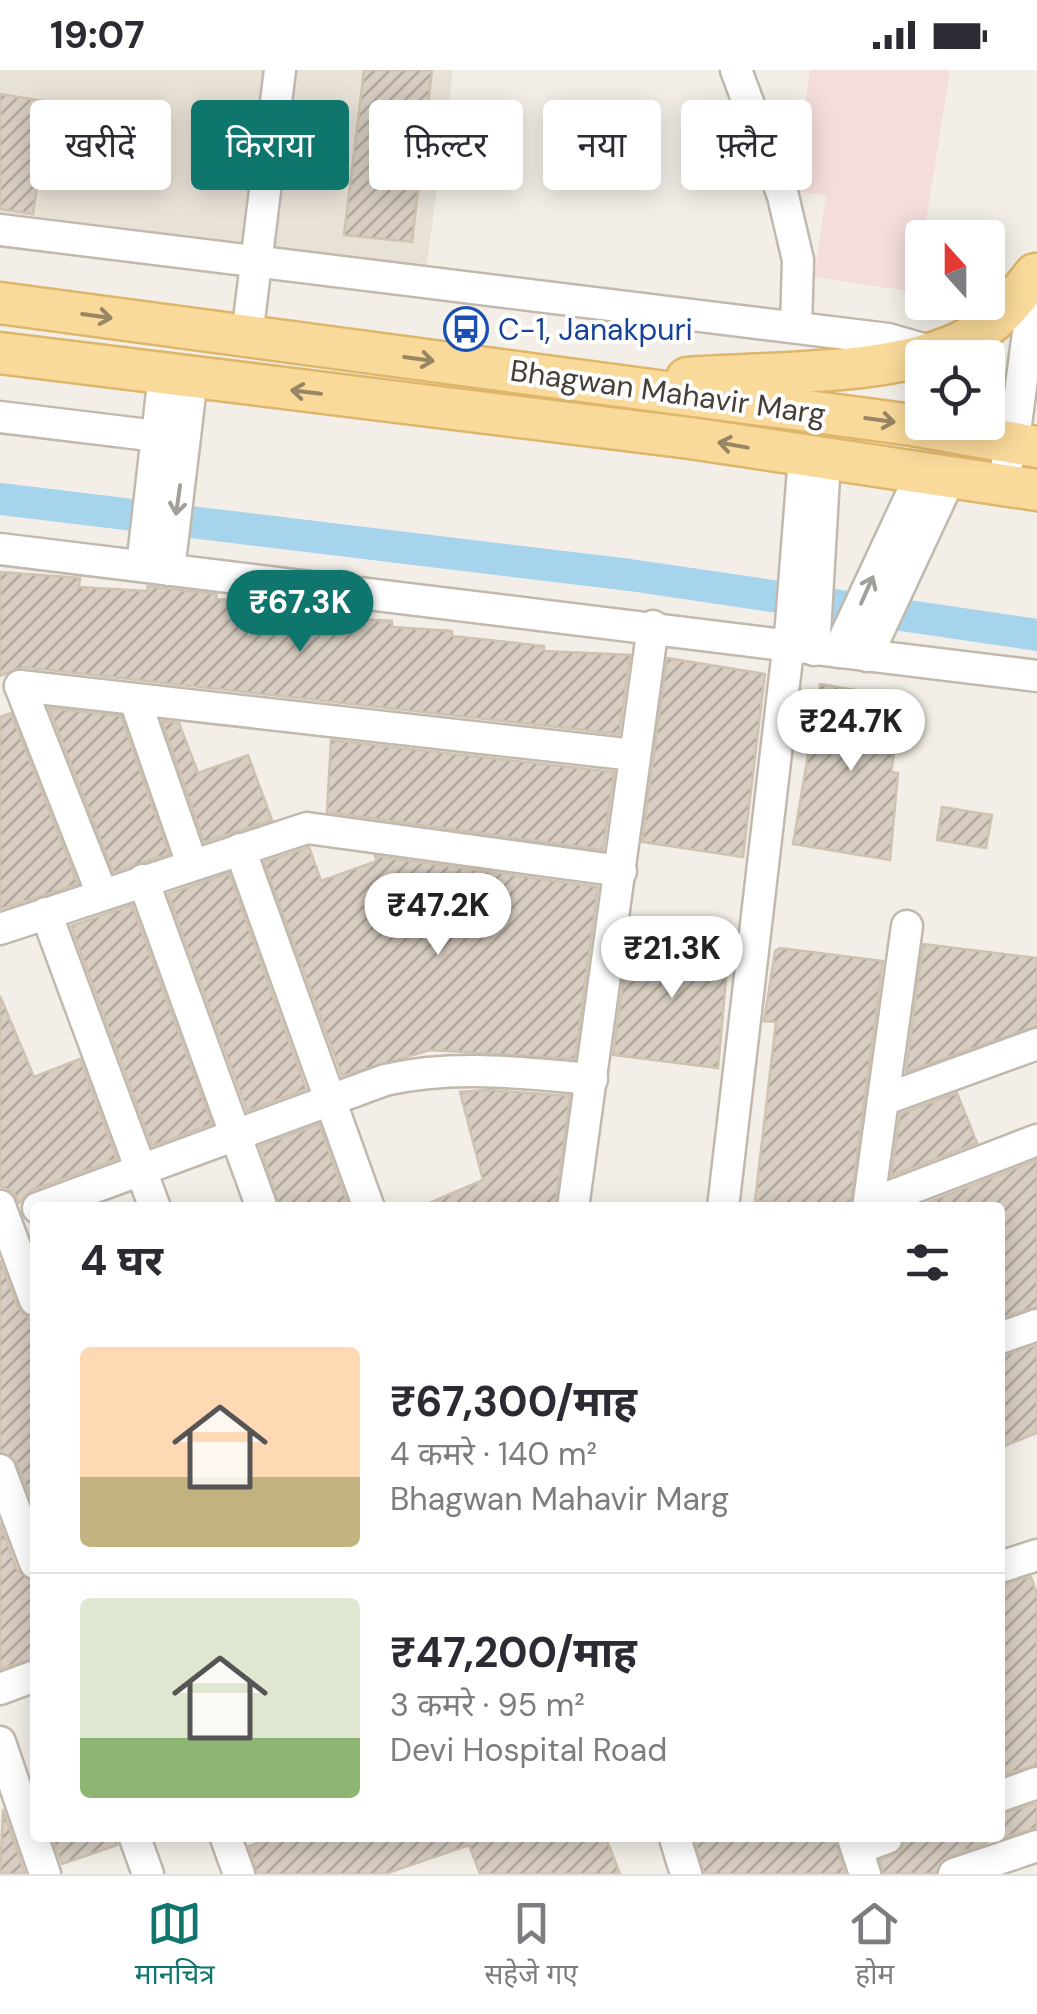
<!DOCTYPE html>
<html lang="hi">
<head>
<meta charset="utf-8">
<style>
	:root { --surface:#fff; --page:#f2f2f3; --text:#2b2b33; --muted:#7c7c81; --line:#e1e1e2; --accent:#0f766e }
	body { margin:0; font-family:"DM Sans","Noto Sans Devanagari",sans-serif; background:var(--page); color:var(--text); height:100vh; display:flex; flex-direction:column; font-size:38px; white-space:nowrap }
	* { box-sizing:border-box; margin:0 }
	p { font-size:32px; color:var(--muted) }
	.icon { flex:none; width:55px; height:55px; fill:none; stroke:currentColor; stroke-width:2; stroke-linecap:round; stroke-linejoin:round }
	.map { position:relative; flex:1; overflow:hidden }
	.details { position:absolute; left:30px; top:1132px; width:975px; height:640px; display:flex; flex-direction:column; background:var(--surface); border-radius:10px; box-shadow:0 5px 25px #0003 }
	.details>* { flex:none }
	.top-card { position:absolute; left:30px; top:30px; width:978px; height:90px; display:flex; gap:20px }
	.needle { width:65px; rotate:339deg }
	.tools { position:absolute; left:905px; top:150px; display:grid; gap:20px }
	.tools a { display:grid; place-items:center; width:100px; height:100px; border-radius:10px; background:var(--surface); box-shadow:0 5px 25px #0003; font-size:50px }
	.price { position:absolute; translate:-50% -85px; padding:0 22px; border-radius:35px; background:#fff; color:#222; font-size:32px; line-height:65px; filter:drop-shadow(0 2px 5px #0008) }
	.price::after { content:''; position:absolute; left:50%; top:60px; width:30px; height:22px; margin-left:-15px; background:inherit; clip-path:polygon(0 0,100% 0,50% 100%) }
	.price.active { background:var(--accent); color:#fff }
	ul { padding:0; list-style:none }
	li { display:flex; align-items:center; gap:30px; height:250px; padding:0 50px }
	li+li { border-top:2px solid var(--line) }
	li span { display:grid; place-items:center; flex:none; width:280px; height:200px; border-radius:10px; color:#555 }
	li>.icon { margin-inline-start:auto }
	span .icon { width:120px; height:120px; fill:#fffc; stroke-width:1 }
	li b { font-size:42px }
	h2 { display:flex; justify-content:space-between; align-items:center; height:120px; padding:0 50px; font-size:42px }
	.tag { padding:0 35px; border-radius:10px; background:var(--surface); box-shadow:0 5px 25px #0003; font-size:35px; line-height:90px }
	.tag.active { background:var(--accent); color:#fff }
	.status { display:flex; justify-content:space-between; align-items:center; height:70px; padding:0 50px; background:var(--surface); direction:ltr }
	.status svg { height:28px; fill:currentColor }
	.menu { display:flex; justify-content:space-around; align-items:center; height:140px; border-top:2px solid var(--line); background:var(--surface); font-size:28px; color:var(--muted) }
	.menu a { display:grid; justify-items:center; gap:5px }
	.menu .active { color:var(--accent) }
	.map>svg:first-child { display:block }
</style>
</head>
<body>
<div class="status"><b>19:07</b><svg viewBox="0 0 49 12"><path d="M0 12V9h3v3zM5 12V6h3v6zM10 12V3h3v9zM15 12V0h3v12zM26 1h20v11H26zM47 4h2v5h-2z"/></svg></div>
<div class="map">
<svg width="1037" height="1804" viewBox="0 0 1037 1804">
	<defs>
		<pattern id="building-hatch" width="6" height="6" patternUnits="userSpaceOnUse" patternTransform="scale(2.5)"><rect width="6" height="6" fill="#d7cdc1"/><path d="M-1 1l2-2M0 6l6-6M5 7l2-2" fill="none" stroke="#b0a89e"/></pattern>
	</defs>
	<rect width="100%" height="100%" fill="#f3efe8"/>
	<!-- residential -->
	<path fill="#e7e1d6" d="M0 0H453L426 200 0 144Z"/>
	<!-- medical -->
	<path fill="#f3dedc" d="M810 0H950L915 222 814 207 826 126 791 120Z"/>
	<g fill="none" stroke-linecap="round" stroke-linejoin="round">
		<!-- canal -->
		<path stroke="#a7d4ed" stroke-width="32" d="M0 429 630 505 1037 565"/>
	</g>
	<!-- building -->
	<g fill="url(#building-hatch)" stroke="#cfc2b1" stroke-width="2.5">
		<path d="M364 0H432L412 172 344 165Z"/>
		<path d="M0 24 50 32 33 144 0 139Z"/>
		<path d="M0 502 80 508 79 517 147 521 148 516 154 517 217 524 216 529 290 534 289 545 392 551V557L452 561V566L544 576V581L630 585 619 664 22 597 0 606Z"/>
		<path d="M667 588 765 604 743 787 642 772Z"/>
		<path d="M820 614 903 628 891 702 898 703 890 790 793 774Z"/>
		<path d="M49 638 121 646 169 784 113 802Z"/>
		<path d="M11 643 78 814 0 839V647Z"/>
		<path d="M162 651 179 653 198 703 248 685 272 750 204 772Z"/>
		<path d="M331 670 614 702 603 780 327 742Z"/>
		<path d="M942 737 992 745 986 778 937 770Z"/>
		<path d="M309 777 321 811 377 791 375 786 598 817 575 989 430 980 342 1006 264 792Z"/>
		<path d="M229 803 306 1019 247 1041 168 824Z"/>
		<path d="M132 835 212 1054 152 1076 71 856Z"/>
		<path d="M630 863 729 876 718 998 613 985Z"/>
		<path d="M923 874 1037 888V956L906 1002Z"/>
		<path d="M780 878 883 891 850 1138 755 1131 776 952 764 951 775 881Z"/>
		<path d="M0 926 34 1007 80 989 117 1089 32 1120 19 1133 13 1122 0 1116Z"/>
		<path d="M488 1020 570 1026 555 1138H418L483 1110 460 1022Z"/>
		<path d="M957 1023 977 1073 891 1106 900 1044Z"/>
		<path d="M319 1054 349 1138H280L260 1076Z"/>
		<path d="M1037 1090V1237L1000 1248V1138H914Z"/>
		<path d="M0 1190 18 1237 35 1255 33 1434 17 1393 0 1382Z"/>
		<path d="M1037 1275V1363L1000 1378V1286Z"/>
		<path d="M0 1453 17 1500 31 1511 35 1522V1588L0 1599Z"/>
		<path d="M1031 1507 1037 1524V1695L1000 1706V1515Z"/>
		<path d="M1037 1733V1758L1000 1769V1744Z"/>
		<path d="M3 1739 25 1804H0Z"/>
		<path d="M52 1768H117V1775L62 1794Z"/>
		<path d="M272 1768H606L620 1804H480L469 1775 385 1804H257L249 1776Z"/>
		<path d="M694 1768H835L845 1804H704Z"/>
		<path d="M905 1768H984L987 1773 947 1787 936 1804H883L880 1790 901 1781Z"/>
	</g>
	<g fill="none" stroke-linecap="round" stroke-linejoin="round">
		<!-- minor casing -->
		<g stroke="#c1b9ae" stroke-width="35">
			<g id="minor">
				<path d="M736 0 783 126 798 190 796 257"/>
				<path d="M0 160 888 269 933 282"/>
				<path d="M247 266 280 0"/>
				<path d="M0 347 157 366"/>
				<path d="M1007 393 1014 370 1036 201"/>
				<path d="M0 479 1037 606"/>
				<path d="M142 496 164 305"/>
				<path d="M169 500 192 308"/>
				<path d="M814 580 825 390"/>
				<path d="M838 582 921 404"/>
				<path d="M867 586 950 408"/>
				<path d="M20 616 634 685"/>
				<path d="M20 616 102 824"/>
				<path d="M135 630 192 794"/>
				<path d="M240 779 369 1138"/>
				<path d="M143 810 262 1138"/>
				<path d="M46 843 155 1138"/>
				<path d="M0 859 307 758 621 801"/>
				<path d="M883 1030 1037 974"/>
				<path d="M868 1135 1037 1070"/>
				<path d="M0 1136 35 1230"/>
				<path d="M38 1138 385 1010C454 994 522 1003 592 1009"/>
				<path d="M573 1138 653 556"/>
				<path d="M723 1138 791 554 804 387"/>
				<path d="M868 1138 907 856"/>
				<path d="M1000 1268 1037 1255"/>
				<path d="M0 1400 35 1493"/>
				<path d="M1000 1497 1037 1485"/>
				<path d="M0 1619 35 1606"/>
				<path d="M0 1672 45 1804"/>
				<path d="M1000 1726 1037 1713"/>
				<path d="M135 1768 148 1804"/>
				<path d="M226 1768 239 1804"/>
				<path d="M675 1768 686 1804"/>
				<path d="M853 1768 865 1804"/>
				<path d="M857 1779 887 1768"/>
				<path d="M954 1804 1037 1776"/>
			</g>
		</g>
		<!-- major casing -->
		<g stroke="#deb66b" stroke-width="45">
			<g id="major">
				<path d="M0 233 912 355 1037 377"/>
				<path d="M0 283 690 368 1037 420"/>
				<path d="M687 308C767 302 901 306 969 268 997 253 1016 228 1035 204"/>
			</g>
		</g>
		<!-- minor -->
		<use href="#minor" stroke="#fff" stroke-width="30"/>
		<!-- major -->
		<use href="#major" stroke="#fada9b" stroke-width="40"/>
	</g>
	<!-- one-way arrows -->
	<defs><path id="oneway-shaft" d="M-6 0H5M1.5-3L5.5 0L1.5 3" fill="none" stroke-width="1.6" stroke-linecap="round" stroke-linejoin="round" transform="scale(2.5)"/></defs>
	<g stroke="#978564">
		<use href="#oneway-shaft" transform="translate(97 246) rotate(8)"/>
		<use href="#oneway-shaft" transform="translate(419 289) rotate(8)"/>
		<use href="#oneway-shaft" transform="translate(306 322) rotate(-173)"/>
		<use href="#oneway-shaft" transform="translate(880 350) rotate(8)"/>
		<use href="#oneway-shaft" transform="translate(733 375) rotate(-170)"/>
	</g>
	<g stroke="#a29f9b">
		<use href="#oneway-shaft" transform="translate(178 430) rotate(98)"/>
		<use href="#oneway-shaft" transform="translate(867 520) rotate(-66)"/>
	</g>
	<!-- icons -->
	<defs>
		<g id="bus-ring" transform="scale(2.25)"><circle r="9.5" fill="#fff" stroke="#1a4fb4" stroke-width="1.5"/><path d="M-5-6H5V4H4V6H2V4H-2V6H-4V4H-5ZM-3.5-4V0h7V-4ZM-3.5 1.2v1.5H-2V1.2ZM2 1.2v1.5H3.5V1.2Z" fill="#1a4fb4"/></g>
	</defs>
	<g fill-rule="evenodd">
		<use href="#bus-ring" x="466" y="259"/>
	</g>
	<g text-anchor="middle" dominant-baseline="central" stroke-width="8" stroke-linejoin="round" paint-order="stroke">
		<!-- transit labels -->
		<g font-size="30" fill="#164399" stroke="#fff" text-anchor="start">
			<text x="498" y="259">C-1, Janakpuri</text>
		</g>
		<!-- street labels -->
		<g font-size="30" fill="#463f37" stroke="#fff">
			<text transform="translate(668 322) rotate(8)">Bhagwan Mahavir Marg</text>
		</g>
	</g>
</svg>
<div class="tools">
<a><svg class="needle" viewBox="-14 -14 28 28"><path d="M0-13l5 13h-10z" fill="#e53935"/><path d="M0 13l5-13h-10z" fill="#7c7c81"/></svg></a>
<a><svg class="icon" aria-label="locate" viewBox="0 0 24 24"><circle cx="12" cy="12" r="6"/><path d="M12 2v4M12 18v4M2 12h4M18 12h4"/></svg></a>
</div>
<b class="price active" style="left:300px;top:585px">₹67.3K</b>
<b class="price" style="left:851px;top:704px">₹24.7K</b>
<b class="price" style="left:438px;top:888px">₹47.2K</b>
<b class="price" style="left:672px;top:931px">₹21.3K</b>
<div class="top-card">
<a class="tag">खरीदें</a>
<a class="tag active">किराया</a>
<a class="tag">फ़िल्टर</a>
<a class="tag">नया</a>
<a class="tag">फ़्लैट</a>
</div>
<section class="details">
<h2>4 घर<svg class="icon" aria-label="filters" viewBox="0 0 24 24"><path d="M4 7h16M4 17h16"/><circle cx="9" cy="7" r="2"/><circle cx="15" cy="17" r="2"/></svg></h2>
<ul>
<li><span style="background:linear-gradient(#ffd9b3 65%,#c2b280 0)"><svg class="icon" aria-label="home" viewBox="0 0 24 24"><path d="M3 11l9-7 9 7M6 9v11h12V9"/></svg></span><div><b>₹67,300/माह</b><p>4 कमरे · 140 m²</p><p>Bhagwan Mahavir Marg</p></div></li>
<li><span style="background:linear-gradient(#dfe7d0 70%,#8fb573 0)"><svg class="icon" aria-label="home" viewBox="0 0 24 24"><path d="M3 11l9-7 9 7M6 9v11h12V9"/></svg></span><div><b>₹47,200/माह</b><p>3 कमरे · 95 m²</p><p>Devi Hospital Road</p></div></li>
</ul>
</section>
</div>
<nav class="menu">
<a class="active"><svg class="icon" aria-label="map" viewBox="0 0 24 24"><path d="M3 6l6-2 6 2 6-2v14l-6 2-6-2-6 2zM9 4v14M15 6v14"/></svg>मानचित्र</a>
<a><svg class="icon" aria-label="saved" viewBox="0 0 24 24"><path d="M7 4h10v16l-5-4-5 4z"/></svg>सहेजे गए</a>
<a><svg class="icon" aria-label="home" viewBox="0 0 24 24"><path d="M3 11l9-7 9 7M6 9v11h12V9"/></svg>होम</a>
</nav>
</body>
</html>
